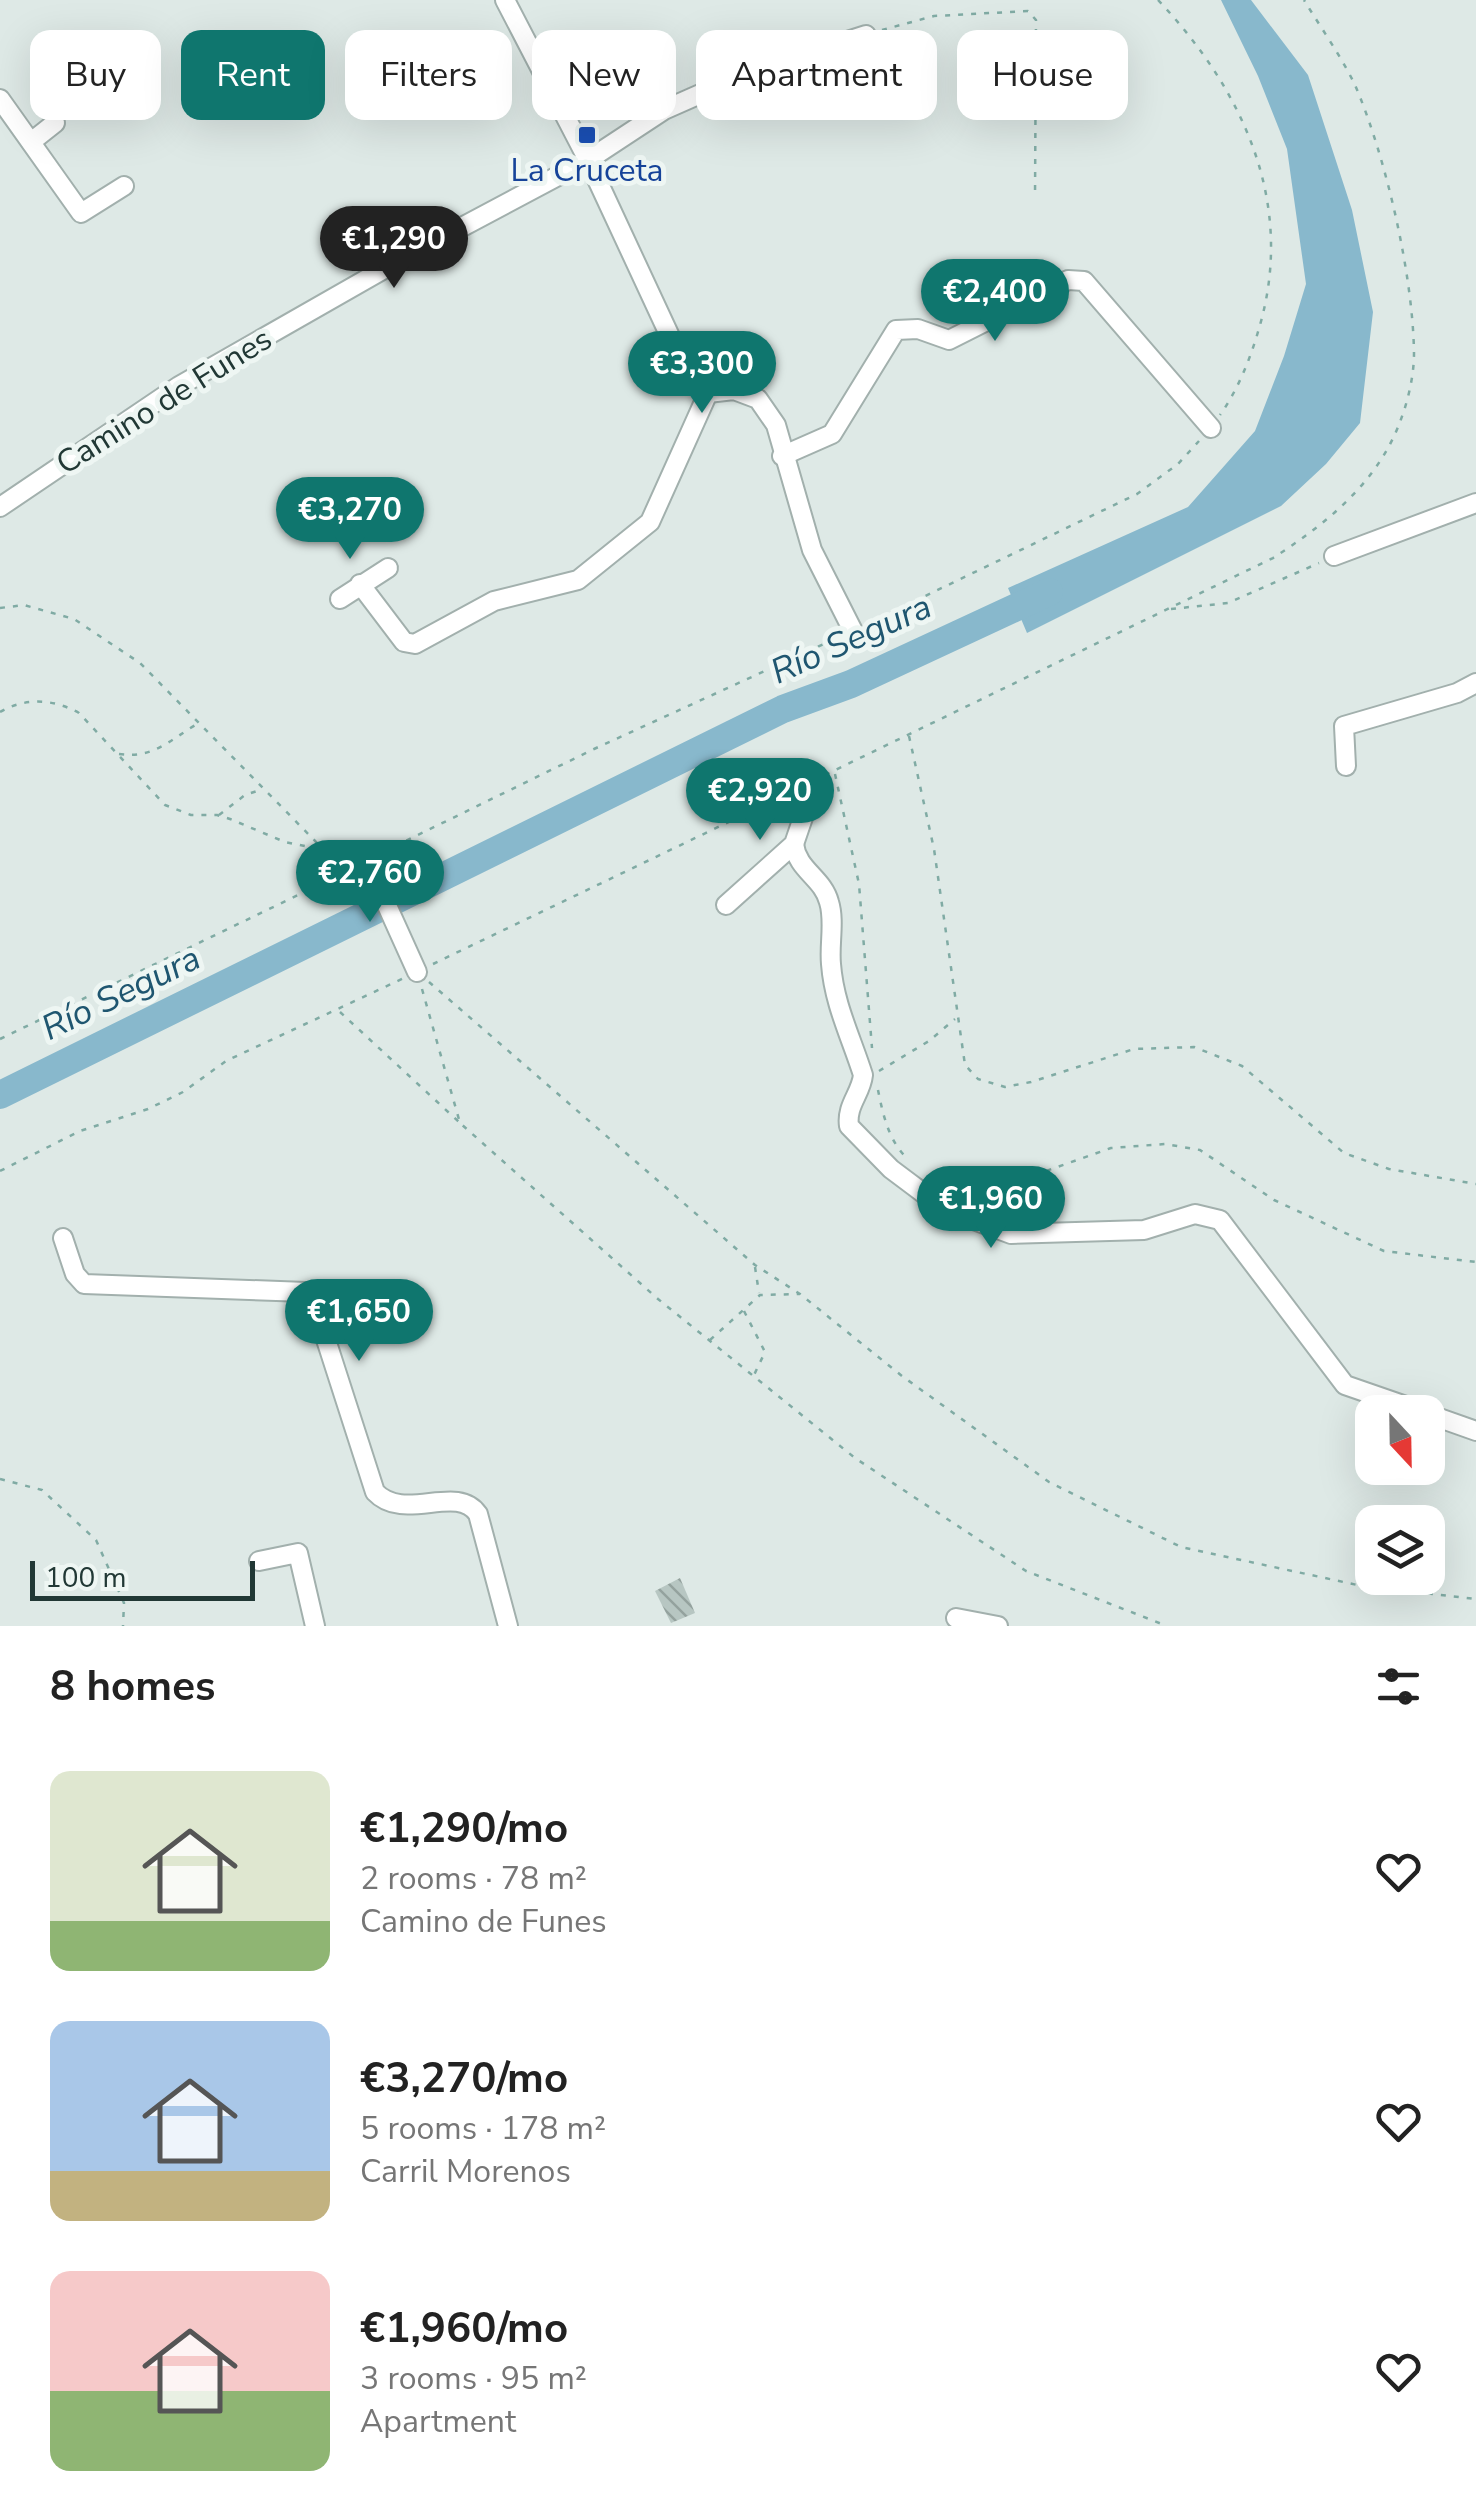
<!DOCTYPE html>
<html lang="en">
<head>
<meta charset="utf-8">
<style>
	:root { --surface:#fff; --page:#f2f2f2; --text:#222; --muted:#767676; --accent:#0f766e }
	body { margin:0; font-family:"Nunito Sans",sans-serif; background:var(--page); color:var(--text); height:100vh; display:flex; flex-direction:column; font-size:38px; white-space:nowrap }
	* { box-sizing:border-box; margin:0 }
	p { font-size:32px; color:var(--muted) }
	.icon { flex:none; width:55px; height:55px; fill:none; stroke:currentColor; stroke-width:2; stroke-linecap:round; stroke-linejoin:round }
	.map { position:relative; height:1626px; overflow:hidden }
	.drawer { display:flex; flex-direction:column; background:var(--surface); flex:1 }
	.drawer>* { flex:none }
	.banner { position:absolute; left:30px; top:30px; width:1418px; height:90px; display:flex; gap:20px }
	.needle { width:65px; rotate:158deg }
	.fabs { position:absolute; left:1355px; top:1395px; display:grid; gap:20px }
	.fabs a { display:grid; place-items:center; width:90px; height:90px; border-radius:20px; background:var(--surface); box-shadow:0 10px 40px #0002; font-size:50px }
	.scale { position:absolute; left:30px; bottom:25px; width:225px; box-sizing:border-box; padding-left:10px; border:5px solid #213835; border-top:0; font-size:28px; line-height:35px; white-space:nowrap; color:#213835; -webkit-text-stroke:8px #eef6f3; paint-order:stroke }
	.price { position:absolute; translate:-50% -85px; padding:0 22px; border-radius:35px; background:var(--accent); color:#fff; font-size:32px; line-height:65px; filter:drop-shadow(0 2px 5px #0008) }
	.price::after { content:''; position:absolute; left:50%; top:60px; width:30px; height:22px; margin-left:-15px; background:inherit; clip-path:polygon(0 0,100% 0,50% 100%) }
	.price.selected { background:#222; color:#fff }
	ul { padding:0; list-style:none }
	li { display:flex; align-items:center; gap:30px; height:250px; padding:0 50px }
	li span { display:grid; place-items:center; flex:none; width:280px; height:200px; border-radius:20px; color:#555 }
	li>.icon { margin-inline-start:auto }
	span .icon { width:120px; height:120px; fill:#fffc; stroke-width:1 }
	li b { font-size:42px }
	h2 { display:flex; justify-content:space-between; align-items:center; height:120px; padding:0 50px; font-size:42px }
	.pill { padding:0 35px; border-radius:20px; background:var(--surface); box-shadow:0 10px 40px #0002; font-size:35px; line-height:90px }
	.pill.selected { background:var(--accent); color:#fff }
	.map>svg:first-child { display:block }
</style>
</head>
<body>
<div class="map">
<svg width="1476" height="1626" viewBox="0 0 1476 1626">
	<defs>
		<pattern id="building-back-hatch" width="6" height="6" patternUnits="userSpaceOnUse" patternTransform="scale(2.5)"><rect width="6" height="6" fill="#b7c6c2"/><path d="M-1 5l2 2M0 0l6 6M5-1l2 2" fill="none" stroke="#94a29e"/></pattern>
	</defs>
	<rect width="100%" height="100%" fill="#dee9e6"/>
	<!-- water -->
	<path fill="#88b8cc" d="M1221 0H1251L1308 75 1352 210 1373 312 1360 423 1326 464 1281 506 1027 633 1008 588 1188 507 1255 431 1284 356 1306 284 1287 149 1258 76Z"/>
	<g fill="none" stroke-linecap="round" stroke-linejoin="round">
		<!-- river -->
		<path stroke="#88b8cc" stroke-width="28" d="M0 1095 783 709 851 684 1049 592"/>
	</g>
	<!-- building -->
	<path fill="url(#building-back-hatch)" d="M680 1578 695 1613 671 1623 655 1591Z"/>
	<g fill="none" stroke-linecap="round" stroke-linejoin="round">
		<!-- minor casing -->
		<g stroke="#a2b0ad" stroke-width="22">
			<g id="minor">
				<path d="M505 0 588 160 681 360 708 393 734 390 758 399 776 425 812 550 853 631"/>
				<path d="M0 99 81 213 124 186"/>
				<path d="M31 142 55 123"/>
				<path d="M782 456 832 434 896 330 918 329 949 340 1068 280 1084 281 1211 428"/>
				<path d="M0 507 179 386 400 260 588 160 664 110 750 72 866 35"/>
				<path d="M1334 556 1476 503"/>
				<path d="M360 584 404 642 415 644 494 601 578 580 650 522 708 393"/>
				<path d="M340 599 388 568"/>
				<path d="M1346 766 1344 726 1457 693 1476 683"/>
				<path d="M794 844C797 870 823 878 829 902 835 921 829 944 831 964 834 1004 851 1037 863 1075 861 1094 846 1105 849 1126L891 1169 931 1199 955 1213 1011 1234 1144 1230 1195 1214 1220 1220 1345 1385 1423 1412"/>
				<path d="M366 859 417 972"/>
				<path d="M726 905 794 844 809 800 810 783"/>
				<path d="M63 1238 75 1274 84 1284 306 1292 320 1321 375 1492C404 1523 457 1483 478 1514L508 1626"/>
				<path d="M1428 1414 1476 1431"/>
				<path d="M259 1561 298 1553 315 1626"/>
				<path d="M956 1618 998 1626"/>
			</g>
		</g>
		<!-- path -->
		<g stroke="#80aba4" stroke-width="2.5" stroke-dasharray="5 8" stroke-linecap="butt">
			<path d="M1158 0C1243 90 1295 202 1260 325 1251 357 1239 388 1220 415"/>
			<path d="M882 30 934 16 1028 11 1036 20 1035 198"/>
			<path d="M0 608 24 605 74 619 140 663 322 848 334 865 333 875 328 882"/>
			<path d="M1171 609 1228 603 1319 563"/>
			<path d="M867 624 1137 494 1178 464 1199 441"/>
			<path d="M0 712C26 697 54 699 79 713L165 805 191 815H217L230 819 285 842 350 855"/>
			<path d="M909 736 934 849 965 1065 978 1079 1005 1087 1031 1082 1134 1049 1194 1047 1242 1066 1344 1153 1389 1169 1476 1184"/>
			<path d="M119 754C153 759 170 740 197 724"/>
			<path d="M835 774 859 884 872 1048"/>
			<path d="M825 775 1273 558C1324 525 1374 486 1398 427 1407 405 1414 378 1414 353 1413 275 1386 157 1355 85 1341 56 1321 28 1304 0"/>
			<path d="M219 815 245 795 263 789"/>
			<path d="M383 852 594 749 837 638"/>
			<path d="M433 964 791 792"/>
			<path d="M429 982 755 1265 800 1294 902 1376 1049 1482 1181 1547 1362 1586 1476 1599"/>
			<path d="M422 989 460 1123 658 1299 855 1458 1026 1571 1167 1626"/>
			<path d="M340 1012 459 1122"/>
			<path d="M0 1039 354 868"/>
			<path d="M879 1071 929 1041 955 1019"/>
			<path d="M878 1090C883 1115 889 1142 908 1159"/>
			<path d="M0 1171 80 1131 148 1109 183 1092 226 1061 404 978"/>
			<path d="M934 1179 965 1189 998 1188 1111 1148 1165 1144 1200 1150 1274 1200 1384 1251 1476 1262"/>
			<path d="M755 1267 759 1293"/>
			<path d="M744 1311 765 1352 754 1375"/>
			<path d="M710 1340 760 1295 799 1294"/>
			<path d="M0 1479 42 1490 96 1540 124 1603 123 1626"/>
		</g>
		<!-- minor -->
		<use href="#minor" stroke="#fff" stroke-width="18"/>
	</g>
	<!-- markers -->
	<rect fill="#1a4fb4" stroke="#eef6f3" stroke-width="4" x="577" y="125" width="20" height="20" rx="5"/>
	<g text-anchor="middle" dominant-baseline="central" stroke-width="10" stroke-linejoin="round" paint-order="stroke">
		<!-- transit labels -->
		<g font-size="32" fill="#164399" stroke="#eef6f3">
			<text x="587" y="170">La Cruceta</text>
		</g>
		<!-- street labels -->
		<g font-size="32" fill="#213835" stroke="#eef6f3">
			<text transform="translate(164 401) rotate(-32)">Camino de Funes</text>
		</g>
		<!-- water labels -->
		<g font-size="35" font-style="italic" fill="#1f5670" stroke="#eef6f3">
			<text transform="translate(851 639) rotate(-24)">Río Segura</text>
			<text transform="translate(121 993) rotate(-26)">Río Segura</text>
		</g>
	</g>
</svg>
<div class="fabs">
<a><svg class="needle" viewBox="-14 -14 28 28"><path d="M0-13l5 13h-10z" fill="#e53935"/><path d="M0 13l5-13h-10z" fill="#767676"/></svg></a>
<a><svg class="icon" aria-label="layers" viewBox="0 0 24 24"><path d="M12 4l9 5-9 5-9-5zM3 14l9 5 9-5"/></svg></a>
</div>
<div class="scale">100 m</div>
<b class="price selected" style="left:394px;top:291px">€1,290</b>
<b class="price" style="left:995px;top:344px">€2,400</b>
<b class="price" style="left:702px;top:416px">€3,300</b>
<b class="price" style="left:350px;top:562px">€3,270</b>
<b class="price" style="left:760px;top:843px">€2,920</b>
<b class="price" style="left:370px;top:925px">€2,760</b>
<b class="price" style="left:991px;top:1251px">€1,960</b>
<b class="price" style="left:359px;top:1364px">€1,650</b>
<div class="banner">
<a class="pill">Buy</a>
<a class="pill selected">Rent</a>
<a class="pill">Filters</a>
<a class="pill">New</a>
<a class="pill">Apartment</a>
<a class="pill">House</a>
</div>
</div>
<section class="drawer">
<h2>8 homes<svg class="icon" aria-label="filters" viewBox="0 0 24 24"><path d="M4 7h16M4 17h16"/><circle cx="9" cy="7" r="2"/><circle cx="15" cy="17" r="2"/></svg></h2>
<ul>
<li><span style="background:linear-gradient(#dfe7d0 75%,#8fb573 0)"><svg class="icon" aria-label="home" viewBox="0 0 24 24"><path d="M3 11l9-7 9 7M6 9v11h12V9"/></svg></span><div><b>€1,290/mo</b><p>2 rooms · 78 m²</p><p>Camino de Funes</p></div><svg class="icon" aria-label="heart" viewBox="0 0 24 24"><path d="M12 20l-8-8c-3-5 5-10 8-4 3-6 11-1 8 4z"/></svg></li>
<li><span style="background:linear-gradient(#a9c7e8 75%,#c2b280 0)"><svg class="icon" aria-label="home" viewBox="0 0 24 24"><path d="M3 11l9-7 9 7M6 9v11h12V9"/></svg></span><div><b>€3,270/mo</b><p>5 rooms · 178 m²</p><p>Carril Morenos</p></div><svg class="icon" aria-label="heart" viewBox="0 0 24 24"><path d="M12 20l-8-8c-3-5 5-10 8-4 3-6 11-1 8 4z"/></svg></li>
<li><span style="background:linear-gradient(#f6c9c9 60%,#8fb573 0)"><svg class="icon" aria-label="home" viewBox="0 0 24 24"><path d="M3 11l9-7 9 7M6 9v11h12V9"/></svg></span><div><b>€1,960/mo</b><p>3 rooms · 95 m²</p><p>Apartment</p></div><svg class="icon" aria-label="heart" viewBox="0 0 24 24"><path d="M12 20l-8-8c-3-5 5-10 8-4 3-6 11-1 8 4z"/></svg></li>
</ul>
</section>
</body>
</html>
